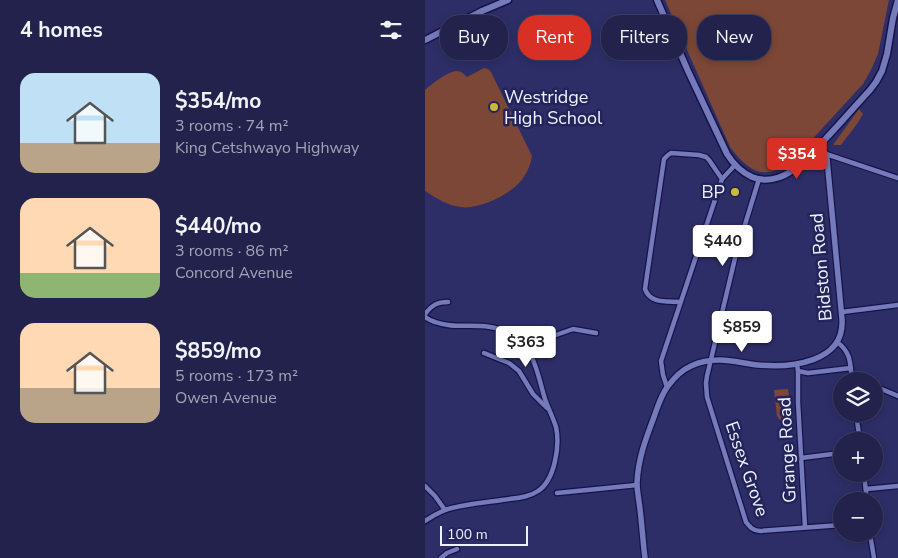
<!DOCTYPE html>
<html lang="en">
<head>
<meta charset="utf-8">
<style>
	:root { --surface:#22224d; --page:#2e2f57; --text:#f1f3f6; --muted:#a2a4b6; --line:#3f3f65; --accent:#d93025 }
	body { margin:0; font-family:"Nunito Sans",sans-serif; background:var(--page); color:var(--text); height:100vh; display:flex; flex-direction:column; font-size:19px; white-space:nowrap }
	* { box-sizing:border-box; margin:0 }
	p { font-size:16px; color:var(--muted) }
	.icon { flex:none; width:28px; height:28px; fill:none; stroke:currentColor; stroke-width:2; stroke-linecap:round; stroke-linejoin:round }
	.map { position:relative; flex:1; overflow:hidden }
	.sheet { display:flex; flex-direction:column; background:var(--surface); width:425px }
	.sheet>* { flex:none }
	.guide { position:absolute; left:15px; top:15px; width:382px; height:45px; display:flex; gap:10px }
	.tools { position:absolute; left:408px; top:372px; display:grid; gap:10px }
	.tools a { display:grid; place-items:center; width:50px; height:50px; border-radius:50%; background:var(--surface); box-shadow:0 2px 8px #0003,0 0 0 1px var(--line); font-size:25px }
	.scale { position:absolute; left:15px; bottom:12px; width:88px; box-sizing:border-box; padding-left:5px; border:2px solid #eef1ff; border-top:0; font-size:14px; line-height:18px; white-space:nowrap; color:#eef1ff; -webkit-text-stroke:4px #24245b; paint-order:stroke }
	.price { position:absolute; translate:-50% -42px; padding:0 11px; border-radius:5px; background:#fff; color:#222; font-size:16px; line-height:32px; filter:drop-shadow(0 1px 2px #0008) }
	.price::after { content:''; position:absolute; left:50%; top:30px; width:15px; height:11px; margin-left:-8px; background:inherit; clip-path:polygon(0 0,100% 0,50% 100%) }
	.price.active { background:var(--accent); color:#fff }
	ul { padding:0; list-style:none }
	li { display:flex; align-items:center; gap:15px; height:125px; padding:0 20px }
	li span { display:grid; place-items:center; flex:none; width:140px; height:100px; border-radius:15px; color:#555 }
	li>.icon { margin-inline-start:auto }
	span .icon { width:60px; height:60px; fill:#fffc; stroke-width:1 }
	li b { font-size:21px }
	h2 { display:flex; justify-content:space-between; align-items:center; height:60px; padding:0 20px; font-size:21px }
	.pill { padding:0 18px; border-radius:20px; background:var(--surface); box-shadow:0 2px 8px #0003,0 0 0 1px var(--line); font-size:18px; line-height:45px }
	.pill.active { background:var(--accent); color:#fff }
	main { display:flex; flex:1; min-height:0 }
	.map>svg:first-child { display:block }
</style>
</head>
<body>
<main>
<section class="sheet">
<h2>4 homes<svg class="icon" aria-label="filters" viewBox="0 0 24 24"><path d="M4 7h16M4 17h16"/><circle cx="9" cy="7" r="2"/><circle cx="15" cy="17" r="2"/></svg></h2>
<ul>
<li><span style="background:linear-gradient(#bfe0f5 70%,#b9a48a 0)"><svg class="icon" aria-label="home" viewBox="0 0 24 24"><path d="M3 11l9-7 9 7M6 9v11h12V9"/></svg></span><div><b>$354/mo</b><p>3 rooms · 74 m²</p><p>King Cetshwayo Highway</p></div></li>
<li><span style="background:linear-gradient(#ffd9b3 75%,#8fb573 0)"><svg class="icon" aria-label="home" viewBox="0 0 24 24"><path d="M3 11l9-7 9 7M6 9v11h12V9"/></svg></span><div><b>$440/mo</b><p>3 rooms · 86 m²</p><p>Concord Avenue</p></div></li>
<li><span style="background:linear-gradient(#ffd9b3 65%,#b9a48a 0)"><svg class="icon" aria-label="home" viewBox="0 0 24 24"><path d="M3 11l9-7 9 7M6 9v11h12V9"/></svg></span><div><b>$859/mo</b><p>5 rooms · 173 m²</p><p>Owen Avenue</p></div></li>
</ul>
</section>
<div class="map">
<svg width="473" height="558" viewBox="0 0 473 558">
	<rect width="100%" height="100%" fill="#2d2e67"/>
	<!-- green -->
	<g fill="#7c4736">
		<path d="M240 0H464L453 54 446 70 438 84 370 158C342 182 325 174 305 147Z"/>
		<path d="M59 68 63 69 66 72 107 156C106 165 100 177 94 183 82 196 52 210 35 207 22 205 11 198 0 191V90C7 84 23 71 32 71 36 71 39 74 42 77Z"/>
		<path d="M434 109 438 114C431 127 424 134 416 145H408Z"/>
		<path d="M363 389 367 418 355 420 352 416 349 390Z"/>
	</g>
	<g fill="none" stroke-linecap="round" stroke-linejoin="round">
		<!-- minor casing -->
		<g stroke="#17134a" stroke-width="7">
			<g id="minor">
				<path d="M401 154 473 178"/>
				<path d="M334 179 311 254 282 376 281 383 282 397 321 522C325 527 328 531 335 531L416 525"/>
				<path d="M255 302C242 301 225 304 220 289L239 159 243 155 246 153 274 155 281 157 284 160 297 179"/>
				<path d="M417 312 473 305"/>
				<path d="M0 314C7 305 12 302 23 302"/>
				<path d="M0 317C3 319 7 321 10 322 34 331 60 319 85 334 110 348 112 373 120 399 123 408 128 417 131 427 135 445 130 480 113 491 103 498 89 498 77 500 58 503 38 504 20 510 13 513 6 517 0 521"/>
				<path d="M412 342C427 353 425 364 427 381"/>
				<path d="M59 353 84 363 94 371 108 394 122 408"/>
				<path d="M104 353 128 336 148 329 171 333"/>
				<path d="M372 364 373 371 383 373 426 368"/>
				<path d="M373 371V402L380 527"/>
				<path d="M427 376 438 381"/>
				<path d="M449 386 473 396"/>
				<path d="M242 387 238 375 236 361 297 179 310 165"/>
				<path d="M431 414 435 441"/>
				<path d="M376 458 416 453"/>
				<path d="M439 474 442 501"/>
				<path d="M0 486 10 496 20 510"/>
				<path d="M441 489 473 486"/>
				<path d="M132 493 212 485"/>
				<path d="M445 534 449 558"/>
				<path d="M16 558 22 553 32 549"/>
			</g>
		</g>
		<!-- tertiary casing -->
		<g stroke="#17134a" stroke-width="8">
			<path id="tertiary" d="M220 558C218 542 217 525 215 509 214 500 212 491 212 483 213 459 221 438 229 417 233 406 236 395 243 386 249 378 257 370 266 366 274 362 286 360 295 360 308 360 321 364 333 365 365 368 420 363 417 319L402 159 401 154 394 147"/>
		</g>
		<!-- secondary casing -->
		<g stroke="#17134a" stroke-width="9">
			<g id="secondary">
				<path d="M232 0 263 71 302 154C309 165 316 172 327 177 360 190 387 153 406 133 419 119 432 104 445 90L451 82 457 71 462 54 468 18 473 0"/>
				<path d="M0 40 57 11 83 0"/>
			</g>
		</g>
		<!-- minor -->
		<use href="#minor" stroke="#747aba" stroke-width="4.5"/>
		<!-- tertiary -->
		<use href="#tertiary" stroke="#747aba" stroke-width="5.5"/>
		<!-- secondary -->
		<use href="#secondary" stroke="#747aba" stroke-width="6"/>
	</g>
	<!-- markers -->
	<g fill="#cfb837" stroke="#24245b" stroke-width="2">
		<circle cx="69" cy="107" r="5"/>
		<circle cx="310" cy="192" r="5"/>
	</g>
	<g text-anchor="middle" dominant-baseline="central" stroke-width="5" stroke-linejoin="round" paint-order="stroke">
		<!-- poi labels -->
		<g font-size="18" fill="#eef1ff" stroke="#24245b" text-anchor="start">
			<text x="79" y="97">Westridge<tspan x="79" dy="21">High School</tspan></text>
			<text x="300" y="192" text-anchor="end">BP</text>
		</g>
		<!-- street labels -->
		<g font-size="18" fill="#eef1ff" stroke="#24245b">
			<text transform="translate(396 267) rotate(-95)">Bidston Road</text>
			<text transform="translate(362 450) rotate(-93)">Grange Road</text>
			<text transform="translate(322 469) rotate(71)">Essex Grove</text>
		</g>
	</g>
</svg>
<div class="tools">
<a><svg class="icon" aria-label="layers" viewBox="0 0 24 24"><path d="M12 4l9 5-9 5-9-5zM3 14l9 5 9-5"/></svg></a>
<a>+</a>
<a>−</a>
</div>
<div class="scale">100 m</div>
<b class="price active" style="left:372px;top:180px">$354</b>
<b class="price" style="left:298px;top:267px">$440</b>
<b class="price" style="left:317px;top:353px">$859</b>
<b class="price" style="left:101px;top:368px">$363</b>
<div class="guide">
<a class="pill">Buy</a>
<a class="pill active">Rent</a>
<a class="pill">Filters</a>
<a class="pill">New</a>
</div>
</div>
</main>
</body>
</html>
